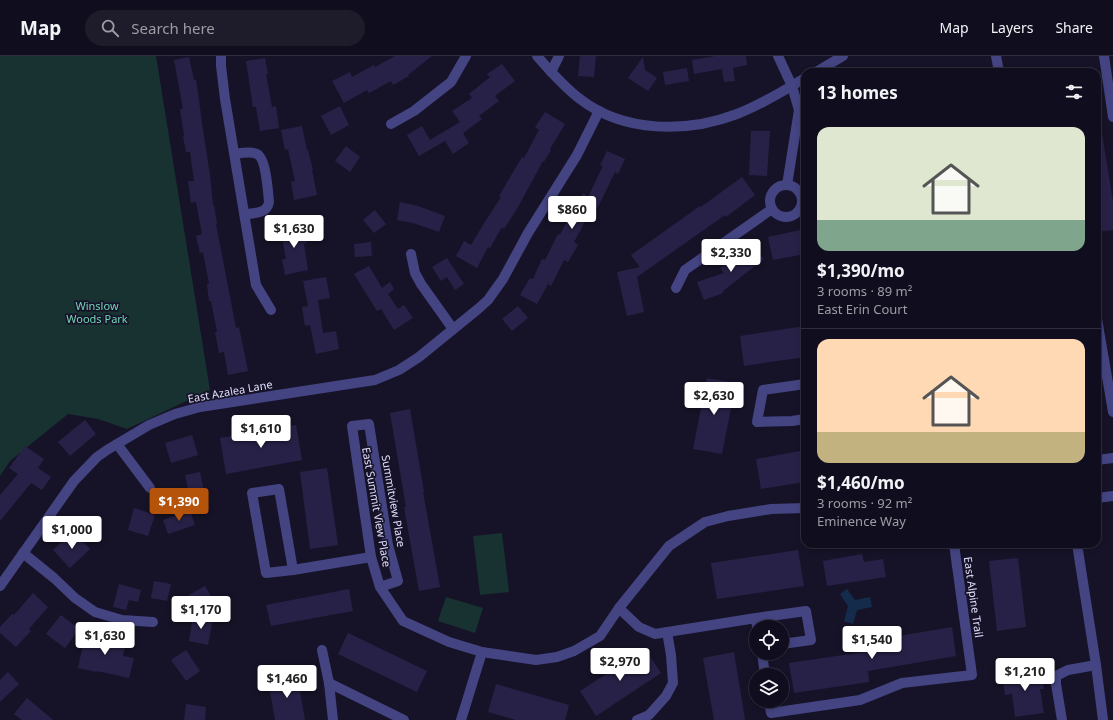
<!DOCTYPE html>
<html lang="en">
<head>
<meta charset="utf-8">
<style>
	:root { --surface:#100e1e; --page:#1e1c2b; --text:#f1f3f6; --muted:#9c9ca4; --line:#302e3c; --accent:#b45309 }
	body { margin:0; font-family:"Noto Sans",sans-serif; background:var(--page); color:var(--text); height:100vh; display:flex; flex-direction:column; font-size:15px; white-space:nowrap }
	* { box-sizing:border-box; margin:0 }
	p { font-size:13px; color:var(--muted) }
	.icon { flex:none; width:22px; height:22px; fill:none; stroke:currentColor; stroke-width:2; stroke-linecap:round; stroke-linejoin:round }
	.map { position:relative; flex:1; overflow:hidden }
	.panel { position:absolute; left:801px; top:12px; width:300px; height:480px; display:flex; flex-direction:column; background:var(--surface); border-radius:12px; box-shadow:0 2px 6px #0003,0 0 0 1px var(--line) }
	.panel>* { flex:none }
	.buttons { position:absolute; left:749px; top:564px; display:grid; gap:8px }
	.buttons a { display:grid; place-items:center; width:40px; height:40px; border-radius:50%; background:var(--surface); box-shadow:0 2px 6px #0003,0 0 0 1px var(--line); font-size:20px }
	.price { position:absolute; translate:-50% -34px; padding:0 9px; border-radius:4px; background:#fff; color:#222; font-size:13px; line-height:26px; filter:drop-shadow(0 1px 2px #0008) }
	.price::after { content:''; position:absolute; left:50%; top:24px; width:12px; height:9px; margin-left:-6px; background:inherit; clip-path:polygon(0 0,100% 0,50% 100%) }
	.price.on { background:var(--accent); color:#fff }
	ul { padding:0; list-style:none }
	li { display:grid; align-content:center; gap:8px; height:212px; padding:0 16px }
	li+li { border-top:1px solid var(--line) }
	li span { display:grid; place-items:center; height:124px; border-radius:12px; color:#555 }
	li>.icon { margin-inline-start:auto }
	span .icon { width:72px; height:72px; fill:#fffc; stroke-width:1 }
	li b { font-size:17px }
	h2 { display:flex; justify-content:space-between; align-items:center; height:48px; padding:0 16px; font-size:17px }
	header { display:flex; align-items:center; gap:24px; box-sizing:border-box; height:56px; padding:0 20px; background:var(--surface); border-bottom:1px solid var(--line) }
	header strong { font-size:19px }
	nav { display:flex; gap:22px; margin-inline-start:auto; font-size:14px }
	.search { width:280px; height:36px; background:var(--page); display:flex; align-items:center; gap:10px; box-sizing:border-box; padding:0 14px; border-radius:22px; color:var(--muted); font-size:15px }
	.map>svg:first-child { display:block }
</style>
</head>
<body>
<header>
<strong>Map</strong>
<div class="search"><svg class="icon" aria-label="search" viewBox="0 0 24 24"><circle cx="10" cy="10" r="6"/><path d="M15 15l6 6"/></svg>Search here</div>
<nav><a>Map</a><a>Layers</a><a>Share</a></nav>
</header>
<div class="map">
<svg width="1113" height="664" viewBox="0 0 1113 664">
	<rect width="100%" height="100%" fill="#161328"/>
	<!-- green -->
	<g fill="#173230">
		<path d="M0 0H156L210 334 127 373 98 363 68 358 10 405 0 420Z"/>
		<path d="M502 477 509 536 480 539 473 480Z"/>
		<path d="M446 541 483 552 475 577 438 565Z"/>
	</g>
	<!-- water -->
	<path fill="#152b4b" d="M847 533 855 544 870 541 872 551 857 554 853 568 844 565 848 550 840 538Z"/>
	<!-- building -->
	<g fill="#282147">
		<path d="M395 0H432L408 19 409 20 393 29 391 25 369 37 367 34 344 47 332 25 350 16 352 21 374 9 375 11Z"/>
		<path d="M580 0H596L594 21 578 20Z"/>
		<path d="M715 0H746L747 9 733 12 735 25 724 26 722 13 694 18 692 4Z"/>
		<path d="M189 1 194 24H196L199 44 202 67 210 119 213 149H214L217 168H216L236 272 239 271 248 315 228 319 224 296 219 297 215 276H217L211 245H209L207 228H209L203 196 200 197 196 180 202 178 196 146 191 147 188 125H194L190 96H186L183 80 184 79 180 53H183L174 4Z"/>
		<path d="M643 1 645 14 657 22 648 35 628 22Z"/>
		<path d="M265 2 268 18H266L272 51 276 50 279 72 260 75 256 51H253L246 5Z"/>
		<path d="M502 8 515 25 495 40 499 45 479 60 482 63 463 77 469 87 453 98 445 85 419 100 407 79 422 70 430 84 460 66 452 55 472 42 469 38 490 21 487 18Z"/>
		<path d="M687 12 689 25 665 29 663 16Z"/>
		<path d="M340 50 349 69 331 79 321 60Z"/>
		<path d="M545 56 565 68 550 93 551 94 544 106 543 105 518 151 504 173 502 171 490 192 488 191 477 212 456 200 464 185 471 189 483 169 501 141 499 140 522 101 524 102 539 74 535 71Z"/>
		<path d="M302 70 307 94H308L313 114H312L317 139 294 144 291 126 295 125 288 93 285 94 281 74Z"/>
		<path d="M751 75H770L767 120 749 119Z"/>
		<path d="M1102 77 1113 146V174L1097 176V78Z"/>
		<path d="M346 90 360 101 350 116 335 105Z"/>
		<path d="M607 95 625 103 618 118 615 116 599 149 590 164 587 162 574 186 578 189 568 206 564 204 551 230 548 228 537 248 520 239 530 222 533 223 542 203 545 204 558 178 560 179 573 153 583 137 588 141 603 110 600 109Z"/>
		<path d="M742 121 755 139 726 161 725 159 637 221 644 256 627 260 617 216 640 211 631 199 700 150 701 151Z"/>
		<path d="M400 146 418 150 445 160 439 176 413 167 397 164Z"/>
		<path d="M375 154 386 168 374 177 363 164Z"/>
		<path d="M303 167 307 187 304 188 308 214 285 219 282 203H286L280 171Z"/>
		<path d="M805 173V198L773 204 768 181Z"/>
		<path d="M371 186 372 200 355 201 354 188Z"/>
		<path d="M752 188 764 203 723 235V237L704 244 697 226 724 217 720 212Z"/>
		<path d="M447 202 464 228 455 234 447 221 441 225 432 211Z"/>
		<path d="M369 210 382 232 390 226 394 233 388 238 398 253 404 249 413 262 394 274 381 253 377 255 354 218Z"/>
		<path d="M326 221 330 242 318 244 323 277 336 275 339 293 316 298 310 269 305 270 302 251 308 250 303 225Z"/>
		<path d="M518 250 528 262 512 275 502 263Z"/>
		<path d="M805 270V301L744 310 740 280Z"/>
		<path d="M707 322 736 327 722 398 693 393Z"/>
		<path d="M410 353 424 436H423L440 531 419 535 404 451H406L390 357Z"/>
		<path d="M85 364 96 378 70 400 58 386Z"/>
		<path d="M296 369 302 404 226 418 220 382Z"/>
		<path d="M192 379 198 399 171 407 165 387Z"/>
		<path d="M25 390 44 403 38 412 51 421 42 434 31 427 0 465V439L18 418 9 412Z"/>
		<path d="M805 394V426L761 433 756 403Z"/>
		<path d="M327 412 338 489 310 493 300 416Z"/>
		<path d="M200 416 206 445 191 448 185 419Z"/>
		<path d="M134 452 155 459 148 480 128 474Z"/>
		<path d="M190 455 195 469 168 478 163 464Z"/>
		<path d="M73 475 90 493 70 512 53 494Z"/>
		<path d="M798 494 804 530 717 543 711 507Z"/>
		<path d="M862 498 864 506 883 503 886 521 827 530 823 505Z"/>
		<path d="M1018 502 1026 571 997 575 989 505Z"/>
		<path d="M154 525 171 528 167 545 151 542Z"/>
		<path d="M119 528 141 534 138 546 129 544 126 554 113 551Z"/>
		<path d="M205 530 213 544 185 559 178 545Z"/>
		<path d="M349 533 353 555 271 570 266 549Z"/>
		<path d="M33 537 48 551 29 573 31 575 16 591 0 577V571L12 558 14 559Z"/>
		<path d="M61 559 79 573 65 592 46 578Z"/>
		<path d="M193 560 213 563 208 589 189 585Z"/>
		<path d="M952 571 956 600 868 615 869 626 794 637 789 607 877 594 875 584Z"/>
		<path d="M86 575 105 579 104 581 126 586 123 600 134 602 129 622 97 615V616L78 612Z"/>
		<path d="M348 577 427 615 417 636 338 598Z"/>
		<path d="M645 593 661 617 596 660 580 635Z"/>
		<path d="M186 594 200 615 186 625 171 604Z"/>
		<path d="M734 596 745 664H714L703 602Z"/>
		<path d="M1041 613 1044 633H1040L1044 657 1015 661 1012 638 1005 639 1002 619Z"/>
		<path d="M8 616 19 628 0 646V624Z"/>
		<path d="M297 619 305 664H275L268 624Z"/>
		<path d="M496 628 569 649 565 664H516L488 656Z"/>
		<path d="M27 642 53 664H22L14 658Z"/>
		<path d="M186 648 206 651 205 664H184Z"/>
	</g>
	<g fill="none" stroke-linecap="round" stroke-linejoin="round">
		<!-- minor -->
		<g stroke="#444482" stroke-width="10">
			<path d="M221 0V10L225 43 256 229 271 254"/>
			<path d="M537 0C550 15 564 31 580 43 624 77 687 77 737 58 761 49 783 35 805 22"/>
			<path d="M778 0 792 30 799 54 787 129"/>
			<path d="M996 0 999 16"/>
			<path d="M1104 0 1113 61"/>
			<path d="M551 16 559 0"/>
			<path d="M816 16 843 0"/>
			<path d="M391 68 414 55 451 26 466 0"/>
			<path d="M235 98C241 97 251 95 257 98 266 102 268 136 269 146 267 158 254 157 245 158"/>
			<circle cx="786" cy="145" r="16"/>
			<path d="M411 198 415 217 421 228 453 273"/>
			<path d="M676 232 685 214 772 153"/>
			<path d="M1097 263 1113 356"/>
			<path d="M805 328 763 334 757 366 792 365 805 363"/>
			<path d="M117 388 150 432"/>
			<path d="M1097 404 1113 402"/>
			<path d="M279 433 293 514 266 517 252 437Z"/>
			<path d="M1097 442 1113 440"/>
			<path d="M1077 488 1096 609 1103 664"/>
			<path d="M23 497 54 522 75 542 95 556 122 564 153 566"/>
			<path d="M293 514 371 501"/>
			<path d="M0 530 74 425 97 401 107 394 149 369 175 358 200 351 375 324 399 314 419 301 478 253 488 244 503 223 528 177 577 99 599 55"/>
			<path d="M380 531 398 525 388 489 369 368 352 370 371 501 380 531 403 565 449 586 482 596 536 604 557 601 574 595 600 580 619 552 669 490 705 466 728 460 771 453 805 452"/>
			<path d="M619 552 639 571 655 578 756 562 757 571"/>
			<path d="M756 562 806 555 811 584 782 588"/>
			<path d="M322 594 329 627 333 664"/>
			<path d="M762 597 765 619"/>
			<path d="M329 627 404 664"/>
			<path d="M769 645 771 657 860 644 902 627 972 619 954 488"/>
			<path d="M461 664 482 596"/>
			<path d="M637 664 649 659 666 640 673 627 671 599 667 576"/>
			<path d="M1062 664 1056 628V620L1068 614 1096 609"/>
		</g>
	</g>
	<g text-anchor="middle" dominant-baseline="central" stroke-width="3.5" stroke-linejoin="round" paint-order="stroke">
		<!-- park labels -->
		<g font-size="11" fill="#71d5b8" stroke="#161328">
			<text x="97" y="249">Winslow<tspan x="97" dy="13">Woods Park</tspan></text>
		</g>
		<!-- street labels -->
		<g font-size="11" fill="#e0defb" stroke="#161328">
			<text transform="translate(230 335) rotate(-10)">East Azalea Lane</text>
			<text transform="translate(394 445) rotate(80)">Summitview Place</text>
			<text transform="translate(377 451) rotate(80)">East Summit View Place</text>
			<text transform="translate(974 541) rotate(82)">East Alpine Trail</text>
		</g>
	</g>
</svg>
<div class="buttons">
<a><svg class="icon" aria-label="locate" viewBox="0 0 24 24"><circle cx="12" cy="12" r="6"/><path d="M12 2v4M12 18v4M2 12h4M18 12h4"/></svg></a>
<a><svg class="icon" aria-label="layers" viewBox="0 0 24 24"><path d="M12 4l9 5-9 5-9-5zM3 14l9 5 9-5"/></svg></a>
</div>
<b class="price" style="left:572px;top:174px">$860</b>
<b class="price" style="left:294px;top:193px">$1,630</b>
<b class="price" style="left:731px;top:217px">$2,330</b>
<b class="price" style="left:714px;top:360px">$2,630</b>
<b class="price" style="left:261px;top:393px">$1,610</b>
<b class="price on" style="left:179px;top:466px">$1,390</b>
<b class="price" style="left:72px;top:494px">$1,000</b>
<b class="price" style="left:201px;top:574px">$1,170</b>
<b class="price" style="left:105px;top:600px">$1,630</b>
<b class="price" style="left:872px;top:604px">$1,540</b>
<b class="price" style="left:620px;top:626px">$2,970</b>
<b class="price" style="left:1025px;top:636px">$1,210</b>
<b class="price" style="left:287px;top:643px">$1,460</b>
<section class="panel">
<h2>13 homes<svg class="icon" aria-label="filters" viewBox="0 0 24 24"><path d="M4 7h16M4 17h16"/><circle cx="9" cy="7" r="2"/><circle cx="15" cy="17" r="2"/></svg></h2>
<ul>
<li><span style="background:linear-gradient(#dfe7d0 75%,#7fa58c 0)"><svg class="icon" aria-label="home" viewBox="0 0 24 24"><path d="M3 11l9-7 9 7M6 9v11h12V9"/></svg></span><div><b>$1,390/mo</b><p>3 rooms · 89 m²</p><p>East Erin Court</p></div></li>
<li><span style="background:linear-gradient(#ffd9b3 75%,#c2b280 0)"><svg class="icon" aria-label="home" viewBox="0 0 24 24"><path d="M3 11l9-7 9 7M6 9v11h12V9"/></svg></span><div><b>$1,460/mo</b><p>3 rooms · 92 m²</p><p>Eminence Way</p></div></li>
</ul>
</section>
</div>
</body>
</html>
